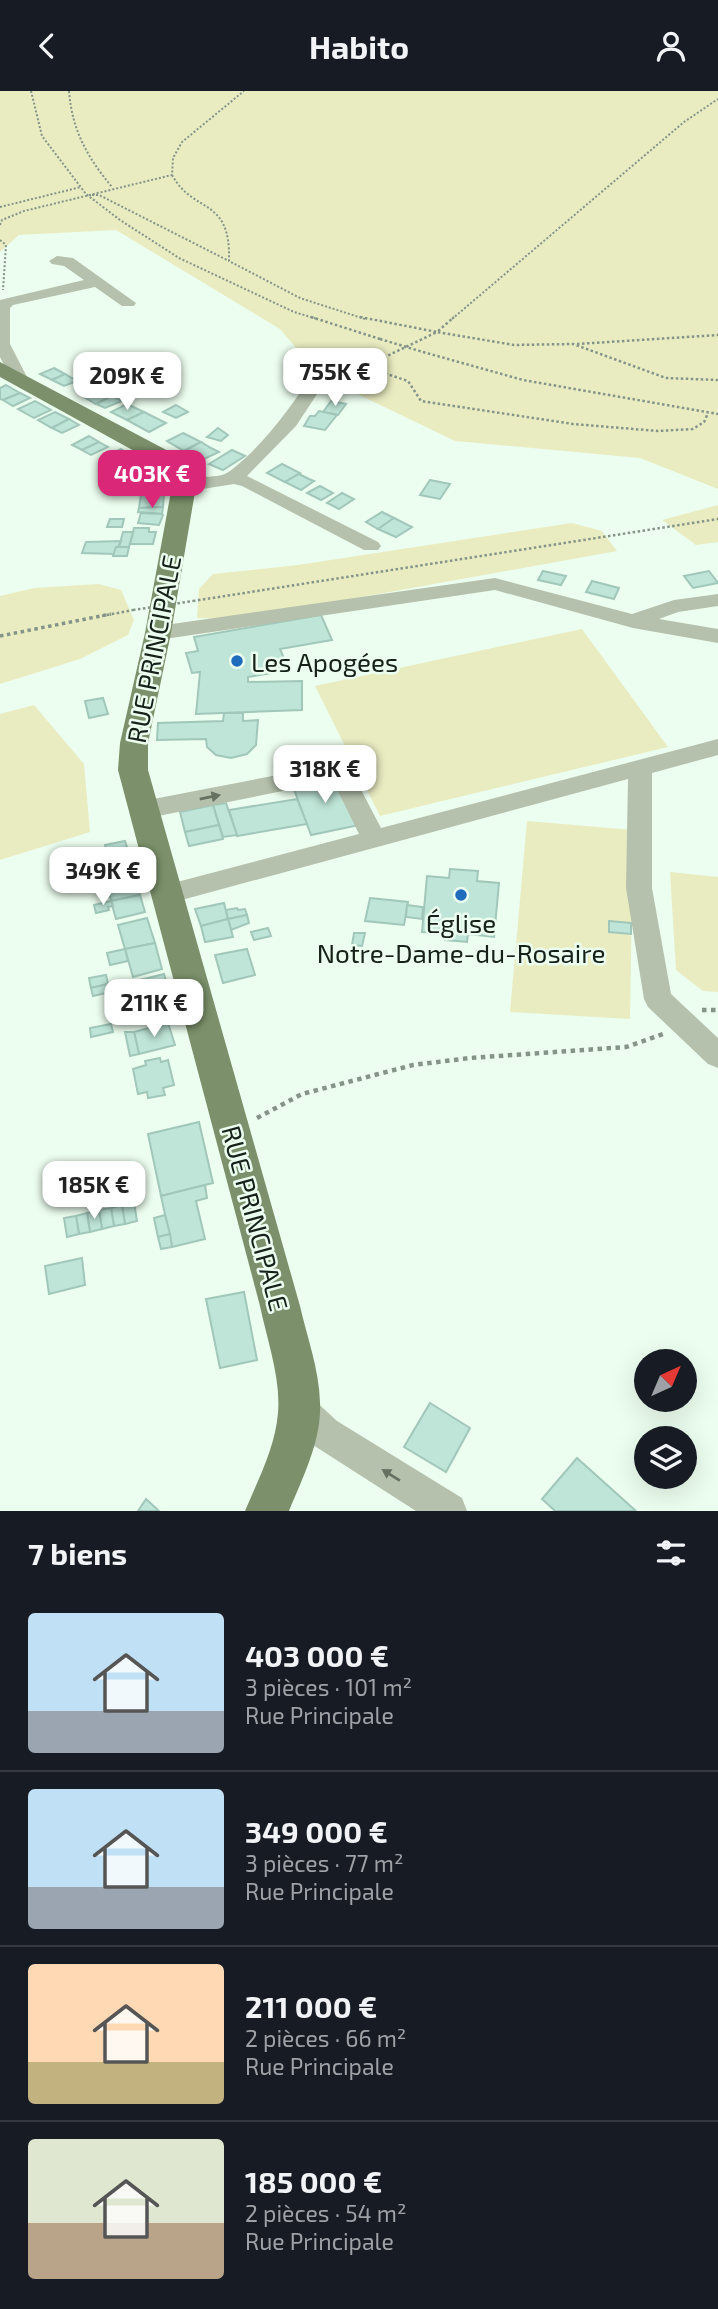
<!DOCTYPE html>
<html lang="fr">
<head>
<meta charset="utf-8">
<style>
	:root { --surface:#171b24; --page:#242831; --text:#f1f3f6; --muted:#9ea1a6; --line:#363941; --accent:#db2777 }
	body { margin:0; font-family:"Exo 2",sans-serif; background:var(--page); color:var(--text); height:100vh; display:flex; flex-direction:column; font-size:26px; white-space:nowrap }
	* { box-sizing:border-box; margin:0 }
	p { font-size:23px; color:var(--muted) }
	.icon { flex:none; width:38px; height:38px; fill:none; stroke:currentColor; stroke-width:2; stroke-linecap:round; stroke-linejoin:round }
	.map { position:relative; height:1420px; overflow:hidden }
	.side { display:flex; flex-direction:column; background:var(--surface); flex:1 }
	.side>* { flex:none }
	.needle { width:46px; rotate:44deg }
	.fabs { position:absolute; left:634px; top:1258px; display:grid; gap:14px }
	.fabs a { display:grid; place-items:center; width:63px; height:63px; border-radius:50%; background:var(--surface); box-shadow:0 7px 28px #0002; font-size:35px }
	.price { position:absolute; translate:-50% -60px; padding:0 16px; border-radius:14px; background:#fff; color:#222; font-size:23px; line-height:46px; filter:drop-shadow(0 2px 4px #0008) }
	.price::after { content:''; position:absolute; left:50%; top:42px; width:21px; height:16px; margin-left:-10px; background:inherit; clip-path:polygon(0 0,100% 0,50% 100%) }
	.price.selected { background:var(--accent); color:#fff }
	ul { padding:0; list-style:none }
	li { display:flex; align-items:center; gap:21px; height:175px; padding:0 28px }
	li+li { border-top:2px solid var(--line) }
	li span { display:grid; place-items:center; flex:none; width:196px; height:140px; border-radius:7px; color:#555 }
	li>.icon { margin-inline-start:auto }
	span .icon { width:84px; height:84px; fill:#fffc; stroke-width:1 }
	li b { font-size:30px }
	h2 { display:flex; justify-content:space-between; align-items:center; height:84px; padding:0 28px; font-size:30px }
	header { display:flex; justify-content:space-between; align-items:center; height:91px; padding:0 28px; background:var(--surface); font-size:32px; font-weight:700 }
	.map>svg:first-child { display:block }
</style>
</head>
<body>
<header><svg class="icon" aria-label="back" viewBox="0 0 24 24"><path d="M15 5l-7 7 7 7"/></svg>Habito<svg class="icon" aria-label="person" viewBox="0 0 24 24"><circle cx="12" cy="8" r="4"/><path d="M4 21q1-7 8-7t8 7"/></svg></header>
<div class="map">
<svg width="718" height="1420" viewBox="0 0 718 1420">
	<rect width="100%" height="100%" fill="#ecfeef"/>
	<!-- green -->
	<g fill="#e9ecc1">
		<path d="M0 0H718V398L640 367 455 350 320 285 280 238 116 139 19 144 0 161Z"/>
		<path d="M718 414V451L696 454 662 429Z"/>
		<path d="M572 432 602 440 617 460 240 528 197 527 199 498 213 483 298 474Z"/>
		<path d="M99 493 121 499 134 529 128 544 80 568 0 593V505L34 497Z"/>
		<path d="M582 538 668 656 380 725 315 595Z"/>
		<path d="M34 614 84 673 90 741 0 769V623Z"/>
		<path d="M527 730 633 739 630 928 510 921Z"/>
		<path d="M670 781 718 786V901L703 900 676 879Z"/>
	</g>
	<!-- building -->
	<g fill="#bee5d7" stroke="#a1c7ba" stroke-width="2">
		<path d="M118 272 130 278 115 285 103 279Z"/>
		<path d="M54 277 65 283 52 289 40 283Z"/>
		<path d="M65 283 77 290 64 295 52 289Z"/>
		<path d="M6 294 20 302 3 309 0 308V297Z"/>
		<path d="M100 298 112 305 96 313 84 306Z"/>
		<path d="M20 302 30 307 13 315 3 309Z"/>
		<path d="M112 305 122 310 105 317 96 313Z"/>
		<path d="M35 310 51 319 34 327 18 318Z"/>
		<path d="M331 310 346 313 338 324 323 321Z"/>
		<path d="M127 313 144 321 127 329 111 321Z"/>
		<path d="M176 314 188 321 176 327 163 321Z"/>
		<path d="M319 320 337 324 325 339 304 335 310 325H315Z"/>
		<path d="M55 321 69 328 52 337 38 329Z"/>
		<path d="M144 321 166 332 149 341 127 329Z"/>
		<path d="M69 328 79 334 62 342 52 337Z"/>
		<path d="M218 337 228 344 221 350 207 346Z"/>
		<path d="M183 342 201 351 184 360 167 350Z"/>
		<path d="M89 345 99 351 82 359 72 354Z"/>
		<path d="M99 351 108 356 91 364 82 359Z"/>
		<path d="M201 351 211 357 219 361 202 369 184 360Z"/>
		<path d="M121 358 128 363 111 370 104 366Z"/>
		<path d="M232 359 245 365 223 379 209 373Z"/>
		<path d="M130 362 143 371 124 379 111 370Z"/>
		<path d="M282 373 300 382 285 391 267 382Z"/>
		<path d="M299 383 309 388 314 390 301 399 285 391Z"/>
		<path d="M430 389 450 393 440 408 420 404Z"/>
		<path d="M320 395 333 402 321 409 307 402Z"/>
		<path d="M342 402 354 408 339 418 327 412Z"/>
		<path d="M164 403 163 416 139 417 141 404Z"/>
		<path d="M163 416 162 423 138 421 139 417Z"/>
		<path d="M382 421 394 427 378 438 366 431Z"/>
		<path d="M141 422 162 423 163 424 159 434 138 432Z"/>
		<path d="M394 427 412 436 396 446 378 438Z"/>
		<path d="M110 428H124L122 436H107Z"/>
		<path d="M134 437H149V441H156L153 453H130Z"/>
		<path d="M123 441H133L129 456H119Z"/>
		<path d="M121 450 114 463 82 462 86 451Z"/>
		<path d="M116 456H129L127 465H113Z"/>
		<path d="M543 480 566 485 561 494 538 489Z"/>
		<path d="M709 480 718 492 693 497 684 485Z"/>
		<path d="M592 490 619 497 614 508 586 501Z"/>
		<path d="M321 524 332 549 280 558 289 579 248 586V591L302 590V619L196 623 200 581 192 582 186 562 198 560 194 546Z"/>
		<path d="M103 607 108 623 89 627 85 610Z"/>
		<path d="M224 622H243V630L258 629 256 654 247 663 231 667 216 664 207 656 206 648 157 649 158 632 223 630Z"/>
		<path d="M338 684 359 734 311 744 292 693Z"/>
		<path d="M297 708 307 733 237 745 229 719Z"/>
		<path d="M226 712 237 744 223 746 213 714Z"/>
		<path d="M213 714 219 734 185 741 180 721Z"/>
		<path d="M219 734 223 748 189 755 185 741Z"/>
		<path d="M125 750 128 759 108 764 105 754Z"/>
		<path d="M450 778 478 780 477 790 499 792 494 846 468 843 467 851 445 849 446 842 422 841 427 785 449 787Z"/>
		<path d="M135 787 140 804 111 810 107 793Z"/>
		<path d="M140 804 145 821 116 828 111 810Z"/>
		<path d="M370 807 408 811 404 834 365 830Z"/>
		<path d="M111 810 113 815 108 816 109 819 96 822 94 814Z"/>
		<path d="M224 812 228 828 201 835 195 818Z"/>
		<path d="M407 814 423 816 422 828 406 826Z"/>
		<path d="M237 817 238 819 245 818 247 824 228 828 226 819Z"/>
		<path d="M247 824 249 832 231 839 228 828Z"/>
		<path d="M147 827 155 852 125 858 118 834Z"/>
		<path d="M228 828 233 846 205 851 201 835Z"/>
		<path d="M609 830 631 832V843L609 841Z"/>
		<path d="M268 837 271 845 254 849 251 841Z"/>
		<path d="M354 842H365L362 855 352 854Z"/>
		<path d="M155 852 162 878 133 886 125 858Z"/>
		<path d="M125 858 128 870 110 874 107 862Z"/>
		<path d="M247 858 255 884 223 892 215 864Z"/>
		<path d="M164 883 170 903 138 910 132 891Z"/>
		<path d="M106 884 108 893 91 897 89 887Z"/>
		<path d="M108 893 110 901 93 905 91 897Z"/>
		<path d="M170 903 175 923 143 930 138 910Z"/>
		<path d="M168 932 175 954 139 963 134 941Z"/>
		<path d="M111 933 113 941 91 946 90 937Z"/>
		<path d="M125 941H134L139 963 130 965Z"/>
		<path d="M160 967 161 971 168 969 174 994 163 997 165 1004 148 1007 147 1001 138 1003 133 978 146 974 145 970Z"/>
		<path d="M199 1031 213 1092 161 1105 148 1043Z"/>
		<path d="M205 1094 207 1107 196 1110 205 1148 172 1156 161 1105Z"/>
		<path d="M134 1112 137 1130 125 1133 122 1114Z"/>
		<path d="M122 1114 125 1133 114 1135 111 1117Z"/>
		<path d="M111 1117 114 1135 102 1138 99 1119Z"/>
		<path d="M99 1119 102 1138 90 1141 87 1122Z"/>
		<path d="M87 1122 90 1141 79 1143 76 1125Z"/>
		<path d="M165 1124 170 1143 158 1146 154 1127Z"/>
		<path d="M76 1125 79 1143 67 1146 64 1127Z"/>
		<path d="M170 1143 172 1156 161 1158 158 1146Z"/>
		<path d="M82 1167 85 1194 49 1203 45 1175Z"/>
		<path d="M244 1201 257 1269 220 1277 206 1208Z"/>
		<path d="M430 1312 470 1337 446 1381 404 1356Z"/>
		<path d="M577 1367 636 1420H555L542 1408Z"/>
		<path d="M146 1408 159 1420H138Z"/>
	</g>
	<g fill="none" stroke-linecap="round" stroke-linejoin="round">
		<!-- path-far3 -->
		<g stroke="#859488" stroke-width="2" stroke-dasharray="2 2" stroke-linecap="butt">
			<path d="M31 0 42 45 86 103 120 129 179 167 294 221 317 228"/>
			<path d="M69 0C72 39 87 66 112 96"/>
			<path d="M172 84C194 124 231 105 229 170L300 207 365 228"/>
			<path d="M92 104H99L229 170"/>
			<path d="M0 116 81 96"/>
			<path d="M0 134 2 129 24 120 172 84 173 67 182 51 244 0"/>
			<path d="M0 149 6 154 3 199"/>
			<path d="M452 228 684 31 718 8"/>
		</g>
		<!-- path-far2 -->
		<g stroke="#859488" stroke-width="2.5" stroke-dasharray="2.5 2.5" stroke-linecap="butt">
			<path d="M311 226 380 248"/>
			<path d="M360 226 437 241 454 226"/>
			<path d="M577 253 718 244"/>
			<path d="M423 261 523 289 718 323"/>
			<path d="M366 276 408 290 421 310 573 333 658 340 693 338 704 331 708 322"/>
			<path d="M336 279 364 276 437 241 514 254 573 253 666 287 718 289"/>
			<path d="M193 510 718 428"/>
			<path d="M102 525 133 519"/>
		</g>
		<!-- path-far1 -->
		<path stroke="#859488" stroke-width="3.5" stroke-dasharray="3.5 3.5" stroke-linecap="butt" d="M0 545 111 523"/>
		<!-- path -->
		<g stroke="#859488" stroke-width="4.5" stroke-dasharray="4.5 4.5" stroke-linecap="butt">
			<path d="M702 919H718"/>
			<path d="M257 1027 302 1003 413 974 470 967 626 956 663 943"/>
		</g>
		<!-- minor -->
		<g fill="#b5c1ac" fill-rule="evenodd">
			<path d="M57 165 73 167 136 212 134 215H122L95 196 13 214 10 217V253L28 288 25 292H13L0 266V209L84 189 64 175 52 173 49 170Z"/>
			<path d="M320 280 329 285 296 335 247 385 378 451 381 455 378 459H364L242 395 234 393 184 401 174 395C186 380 216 391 230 380 265 353 290 317 314 281Z"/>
			<path d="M495 487 632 523 674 509 718 503V515L678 521 659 528 718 538V552L633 537 495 499 158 549 150 547 147 542 150 537 158 535Z"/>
			<path d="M718 648V664L652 682V797L671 903 718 947V977L708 973 648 916 644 908 626 797 628 688 167 813 158 810 154 803 158 796 359 743 333 690 143 728 134 725 131 719 134 713 143 710 340 672 348 674 381 737Z"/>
			<path d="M300 1302 312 1307 337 1330 462 1407 467 1420H416L313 1354 288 1331 283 1319 288 1307Z"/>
		</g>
		<!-- major -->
		<path fill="#7c916b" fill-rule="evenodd" d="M0 271 172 362 186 375 196 395 171 542 148 652V679L300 1215C307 1246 319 1278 320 1311 322 1349 303 1386 289 1420H245C258 1389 275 1357 278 1322 281 1287 267 1249 260 1215L118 679 120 652 145 542 172 395 168 383 156 372 0 286Z"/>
		<!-- path-bridge -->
		<g stroke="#859488" stroke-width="2.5" stroke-dasharray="2.5 2.5" stroke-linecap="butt">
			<path d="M380 248 423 261"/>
			<path d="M133 519 193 510"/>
		</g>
	</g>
	<!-- one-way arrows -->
	<defs><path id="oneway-solid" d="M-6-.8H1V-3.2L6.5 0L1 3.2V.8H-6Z" transform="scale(1.75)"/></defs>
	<g fill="#667162">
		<use href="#oneway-solid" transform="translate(210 706) rotate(-11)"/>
		<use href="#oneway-solid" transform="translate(391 1384) rotate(-148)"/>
	</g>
	<!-- markers -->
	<g fill="#1e6cbb" stroke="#ecfeef" stroke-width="2.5">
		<circle cx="237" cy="570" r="7"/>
		<circle cx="461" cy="804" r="7"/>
	</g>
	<g text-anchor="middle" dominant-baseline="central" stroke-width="5" stroke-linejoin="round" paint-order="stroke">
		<!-- street labels -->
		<g font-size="26" fill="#162119" stroke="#ecfeef">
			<text transform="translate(153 558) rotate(-79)">RUE PRINCIPALE</text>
			<text transform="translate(256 1127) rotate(75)">RUE PRINCIPALE</text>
		</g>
		<!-- poi labels -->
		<g font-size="26" fill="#162119" stroke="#ecfeef" text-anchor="start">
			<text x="251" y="570">Les Apogées</text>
			<text x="461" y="831" text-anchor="middle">Église<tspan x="461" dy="30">Notre-Dame-du-Rosaire</tspan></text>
		</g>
	</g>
</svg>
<div class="fabs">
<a><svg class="needle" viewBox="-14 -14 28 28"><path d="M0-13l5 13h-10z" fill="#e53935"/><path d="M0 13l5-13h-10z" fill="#9ea1a6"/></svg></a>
<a><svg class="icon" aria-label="layers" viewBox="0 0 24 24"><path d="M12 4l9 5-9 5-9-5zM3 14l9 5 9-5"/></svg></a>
</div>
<b class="price" style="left:335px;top:317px">755K €</b>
<b class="price" style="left:127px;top:321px">209K €</b>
<b class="price selected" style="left:152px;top:419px">403K €</b>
<b class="price" style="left:325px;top:714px">318K €</b>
<b class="price" style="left:103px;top:816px">349K €</b>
<b class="price" style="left:154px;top:948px">211K €</b>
<b class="price" style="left:94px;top:1130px">185K €</b>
</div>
<section class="side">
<h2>7 biens<svg class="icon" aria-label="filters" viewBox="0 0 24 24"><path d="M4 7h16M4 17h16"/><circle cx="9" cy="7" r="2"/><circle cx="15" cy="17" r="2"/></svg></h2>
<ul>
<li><span style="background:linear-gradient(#bfe0f5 70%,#9aa5b1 0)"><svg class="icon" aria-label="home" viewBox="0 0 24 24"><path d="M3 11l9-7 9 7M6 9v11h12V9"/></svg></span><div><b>403 000 €</b><p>3 pièces · 101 m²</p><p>Rue Principale</p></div></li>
<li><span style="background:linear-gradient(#bfe0f5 70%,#9aa5b1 0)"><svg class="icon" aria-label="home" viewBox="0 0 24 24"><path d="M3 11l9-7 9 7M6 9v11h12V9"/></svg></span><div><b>349 000 €</b><p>3 pièces · 77 m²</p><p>Rue Principale</p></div></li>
<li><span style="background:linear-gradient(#ffd9b3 70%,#c2b280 0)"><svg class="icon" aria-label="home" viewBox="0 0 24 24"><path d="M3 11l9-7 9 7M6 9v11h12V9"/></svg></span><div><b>211 000 €</b><p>2 pièces · 66 m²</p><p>Rue Principale</p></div></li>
<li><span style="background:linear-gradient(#dfe7d0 60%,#b9a48a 0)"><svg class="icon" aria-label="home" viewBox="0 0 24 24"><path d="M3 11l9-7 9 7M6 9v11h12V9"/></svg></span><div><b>185 000 €</b><p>2 pièces · 54 m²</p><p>Rue Principale</p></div></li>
</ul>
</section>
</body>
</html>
